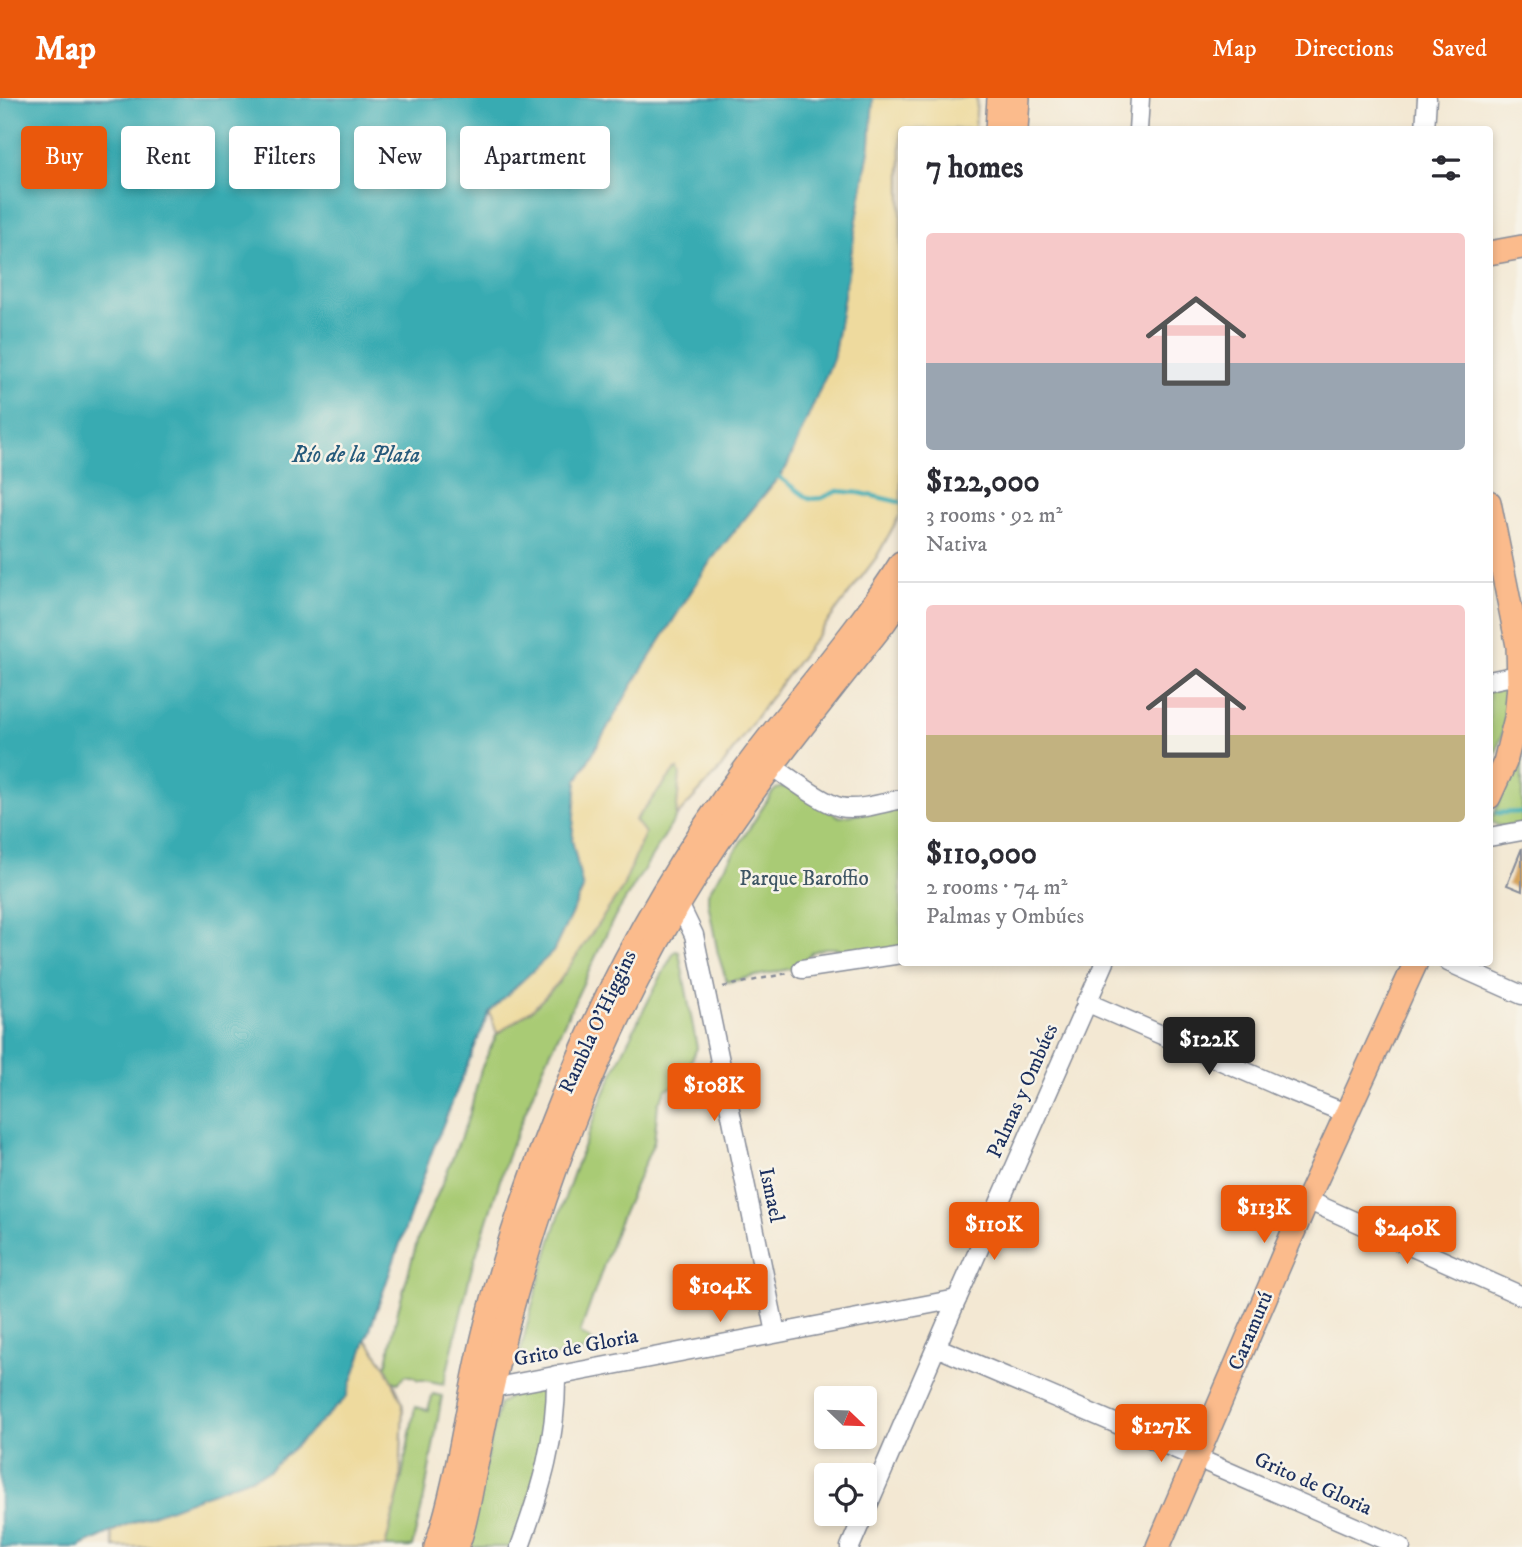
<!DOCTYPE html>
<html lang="en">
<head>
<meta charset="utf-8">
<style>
	:root { --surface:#fff; --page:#f2f2f3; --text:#2b2b33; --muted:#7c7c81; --line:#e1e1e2; --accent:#ea580c }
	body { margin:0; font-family:"IM FELL DW Pica",serif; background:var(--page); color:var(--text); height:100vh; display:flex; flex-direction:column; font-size:26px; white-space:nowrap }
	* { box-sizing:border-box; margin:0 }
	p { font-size:23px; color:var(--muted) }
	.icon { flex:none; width:38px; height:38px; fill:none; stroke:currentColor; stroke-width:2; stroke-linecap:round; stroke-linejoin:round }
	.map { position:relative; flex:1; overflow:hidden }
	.details { position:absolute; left:898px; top:28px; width:595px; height:840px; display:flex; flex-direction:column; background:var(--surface); border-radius:7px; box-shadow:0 4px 10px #0003 }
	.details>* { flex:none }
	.top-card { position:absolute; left:21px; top:28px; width:665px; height:63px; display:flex; gap:14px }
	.needle { width:46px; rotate:113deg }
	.fabs { position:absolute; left:814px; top:1288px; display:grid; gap:14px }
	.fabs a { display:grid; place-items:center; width:63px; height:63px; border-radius:7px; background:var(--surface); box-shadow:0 4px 10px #0003; font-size:35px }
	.price { position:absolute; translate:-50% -60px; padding:0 16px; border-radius:7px; background:var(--accent); color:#fff; font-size:23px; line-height:46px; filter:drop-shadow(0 2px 4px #0008) }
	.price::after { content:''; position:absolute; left:50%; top:42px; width:21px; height:16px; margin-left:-10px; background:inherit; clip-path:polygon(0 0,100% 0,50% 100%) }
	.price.on { background:#222; color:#fff }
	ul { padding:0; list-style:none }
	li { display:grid; align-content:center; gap:14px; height:371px; padding:0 28px }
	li+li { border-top:2px solid var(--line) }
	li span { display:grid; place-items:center; height:217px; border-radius:7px; color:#555 }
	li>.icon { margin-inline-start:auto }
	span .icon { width:126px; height:126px; fill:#fffc; stroke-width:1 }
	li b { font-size:30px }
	h2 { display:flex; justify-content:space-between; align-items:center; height:84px; padding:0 28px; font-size:30px }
	.chip { padding:0 24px; border-radius:7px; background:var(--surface); box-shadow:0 4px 10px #0003; font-size:24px; line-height:63px }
	.chip.on { background:var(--accent); color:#fff }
	header { display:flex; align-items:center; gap:42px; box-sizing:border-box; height:98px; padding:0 35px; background:var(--accent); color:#fff }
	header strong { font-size:33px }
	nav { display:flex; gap:38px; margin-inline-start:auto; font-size:24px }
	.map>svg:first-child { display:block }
</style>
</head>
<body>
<header>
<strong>Map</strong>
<nav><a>Map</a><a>Directions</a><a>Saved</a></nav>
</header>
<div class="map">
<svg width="1522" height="1449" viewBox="0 0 1522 1449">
	<rect width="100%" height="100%" fill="#f7f3e8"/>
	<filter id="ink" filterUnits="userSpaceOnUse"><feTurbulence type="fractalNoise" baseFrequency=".0143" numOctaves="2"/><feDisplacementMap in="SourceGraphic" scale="14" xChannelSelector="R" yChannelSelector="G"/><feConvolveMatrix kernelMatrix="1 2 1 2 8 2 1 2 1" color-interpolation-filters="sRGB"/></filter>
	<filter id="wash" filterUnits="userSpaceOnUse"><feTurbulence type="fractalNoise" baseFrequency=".00686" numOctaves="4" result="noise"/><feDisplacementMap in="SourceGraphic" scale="28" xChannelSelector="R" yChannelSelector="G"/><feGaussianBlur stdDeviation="1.57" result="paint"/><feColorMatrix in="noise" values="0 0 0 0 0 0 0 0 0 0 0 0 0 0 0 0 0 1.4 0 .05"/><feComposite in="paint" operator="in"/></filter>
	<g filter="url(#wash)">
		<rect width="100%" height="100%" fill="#f3e8d3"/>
		<!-- green -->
		<g fill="#a9cb74" stroke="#627d69" stroke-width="2">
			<path d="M1507 589V612L1502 637 1489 675V593Z"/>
			<path d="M1522 636V727C1511 728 1501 731 1492 724V721L1512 672Z"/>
			<path d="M678 670 680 677 676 719 613 822 543 970 509 1054 471 1173 444 1286 424 1282H418L415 1279 406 1277 398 1285 390 1282 386 1269 398 1212 418 1140 443 1084 469 1018 481 971 497 936 534 910 558 885 635 723 675 672Z"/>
			<path d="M783 689 791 690 840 719 901 709V851L860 855 834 850H825L812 854 799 869 727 884 718 856 708 804V795L772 695 776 691Z"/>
			<path d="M676 853 679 854 697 950 680 987 666 991 658 1006 654 1044 619 1124 580 1235 591 1242 592 1251 519 1266 518 1264C538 1179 564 1095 597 1013 619 958 646 906 674 854Z"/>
			<path d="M534 1292 544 1295 547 1299 545 1333 528 1407 514 1449H466L499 1307 511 1297Z"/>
			<path d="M433 1296 442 1298 424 1400 412 1449H385L400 1389 415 1309 428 1312Z"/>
		</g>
		<!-- sand -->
		<g fill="#eeda9e" stroke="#84847e" stroke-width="2">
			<path d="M873 0H977L975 31 901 32V415L876 460 767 604 720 671 676 719 680 677 678 671 675 672 635 722 645 735 622 791 558 885 534 910 497 936 489 913 553 854 583 792 572 742 577 682 631 589 711 462 786 370 833 261 870 46Z"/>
			<path d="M366 1241 386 1269 403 1305 400 1389 385 1449H114L111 1434 126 1427 346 1300Z"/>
		</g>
		<!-- water -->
		<path fill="#39abb2" stroke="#2a6d88" stroke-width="2" d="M0 0H873L870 46 833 261 786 370 711 462 631 589 577 682 572 742 583 791 553 854 489 914 433 1051 346 1300 269 1373 126 1427 79 1449H0Z"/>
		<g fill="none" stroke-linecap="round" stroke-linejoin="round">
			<!-- stream -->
			<g stroke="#39abb2" stroke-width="4.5">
				<path d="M779 379 809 401 822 400 837 393 860 395 899 404"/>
				<path d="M1497 715 1522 714"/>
			</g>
		</g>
		<g id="blocks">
			<!-- building -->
			<path fill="#d4a25a" d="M1522 750V793L1507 787Z"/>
		</g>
	</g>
	<g filter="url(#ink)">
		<use href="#blocks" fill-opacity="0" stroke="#878c98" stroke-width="2"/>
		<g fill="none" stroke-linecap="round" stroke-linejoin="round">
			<!-- minor casing -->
			<g stroke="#878c98" stroke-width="21">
				<g id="minor">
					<path d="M1138 32 1140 0"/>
					<path d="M1425 32 1427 0"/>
					<path d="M1489 583 1522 576"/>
					<path d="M772 668C789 679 822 705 840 709 857 713 884 705 901 701"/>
					<path d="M1489 739 1522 733"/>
					<path d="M679 806 694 837 776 1235"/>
					<path d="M1448 864 1522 897"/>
					<path d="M802 871 901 856"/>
					<path d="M1086 904 1283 990 1348 1016"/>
					<path d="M1307 1102 1522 1198"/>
					<path d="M936 1249 1197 1360 1401 1449"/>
					<path d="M492 1290 957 1201"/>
					<path d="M520 1449C541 1391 557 1340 556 1277"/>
					<path d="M850 1449 957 1201 1105 864"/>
				</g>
			</g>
			<!-- major casing -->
			<g stroke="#878c98" stroke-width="26">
				<g id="major">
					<path d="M997 32 999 0"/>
					<path d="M1016 32 1018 0"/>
					<path d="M1489 155 1522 149"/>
					<path d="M1489 404 1518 548 1519 586 1516 620 1505 664 1489 699"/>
					<path d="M436 1449C460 1378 467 1301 486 1228 510 1133 544 1040 583 950 629 846 688 746 757 655 805 592 859 532 901 465"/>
					<path d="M457 1449C465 1428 469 1404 473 1382 479 1353 485 1323 491 1294 503 1239 518 1185 535 1131 576 1003 632 879 703 767 757 682 822 604 884 525L901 500"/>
					<path d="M1158 1449 1307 1102 1416 864"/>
				</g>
			</g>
			<!-- path -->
			<path stroke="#878c98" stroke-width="2.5" stroke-dasharray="5 5" stroke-linecap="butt" d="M723 889 788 875"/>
			<!-- minor -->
			<use href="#minor" stroke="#fff" stroke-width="18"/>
			<!-- major -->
			<use href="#major" stroke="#fbbb8c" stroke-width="23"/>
		</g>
	</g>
	<g text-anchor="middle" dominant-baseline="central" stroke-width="5" stroke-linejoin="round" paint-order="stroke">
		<!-- park labels -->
		<g font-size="21" fill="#3e5664" stroke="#f7f3e8">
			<text x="804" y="781">Parque Baroffio</text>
		</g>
		<!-- street labels -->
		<g font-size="21" fill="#1b2f5e" stroke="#f7f3e8">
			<text transform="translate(598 924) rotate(-65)">Rambla O'Higgins</text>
			<text transform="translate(1023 993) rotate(-66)">Palmas y Ombúes</text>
			<text transform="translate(771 1097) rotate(78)">Ismael</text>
			<text transform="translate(1251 1233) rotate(-67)">Caramurú</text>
			<text transform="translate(576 1250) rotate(-11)">Grito de Gloria</text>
			<text transform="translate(1313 1386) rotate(24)">Grito de Gloria</text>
		</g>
		<!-- water labels -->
		<g font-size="23" font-style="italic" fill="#265a7b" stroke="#f7f3e8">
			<text x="356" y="357">Río de la Plata</text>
		</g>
	</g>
</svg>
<div class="fabs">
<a><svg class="needle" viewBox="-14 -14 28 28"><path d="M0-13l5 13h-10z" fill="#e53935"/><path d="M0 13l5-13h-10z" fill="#7c7c81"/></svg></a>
<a><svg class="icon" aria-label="locate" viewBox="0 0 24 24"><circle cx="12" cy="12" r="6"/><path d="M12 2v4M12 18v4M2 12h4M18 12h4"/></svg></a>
</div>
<b class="price on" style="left:1209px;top:979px">$122K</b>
<b class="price" style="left:714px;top:1025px">$108K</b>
<b class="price" style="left:1264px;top:1147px">$113K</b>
<b class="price" style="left:994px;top:1164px">$110K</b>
<b class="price" style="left:1407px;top:1168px">$240K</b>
<b class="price" style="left:720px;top:1226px">$104K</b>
<b class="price" style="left:1161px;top:1366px">$127K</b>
<div class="top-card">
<a class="chip on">Buy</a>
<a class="chip">Rent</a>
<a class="chip">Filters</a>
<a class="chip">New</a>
<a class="chip">Apartment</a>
</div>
<section class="details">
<h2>7 homes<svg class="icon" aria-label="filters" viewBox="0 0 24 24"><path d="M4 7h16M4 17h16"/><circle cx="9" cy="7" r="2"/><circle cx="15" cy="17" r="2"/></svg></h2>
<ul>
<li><span style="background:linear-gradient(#f6c9c9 60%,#9aa5b1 0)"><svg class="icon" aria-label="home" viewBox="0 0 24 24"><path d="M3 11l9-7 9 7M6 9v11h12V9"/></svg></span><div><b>$122,000</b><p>3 rooms · 92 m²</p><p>Nativa</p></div></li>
<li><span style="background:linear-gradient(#f6c9c9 60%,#c2b280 0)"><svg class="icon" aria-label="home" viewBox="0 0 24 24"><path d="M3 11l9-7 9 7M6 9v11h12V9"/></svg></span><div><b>$110,000</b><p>2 rooms · 74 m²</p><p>Palmas y Ombúes</p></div></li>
</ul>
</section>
</div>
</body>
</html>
